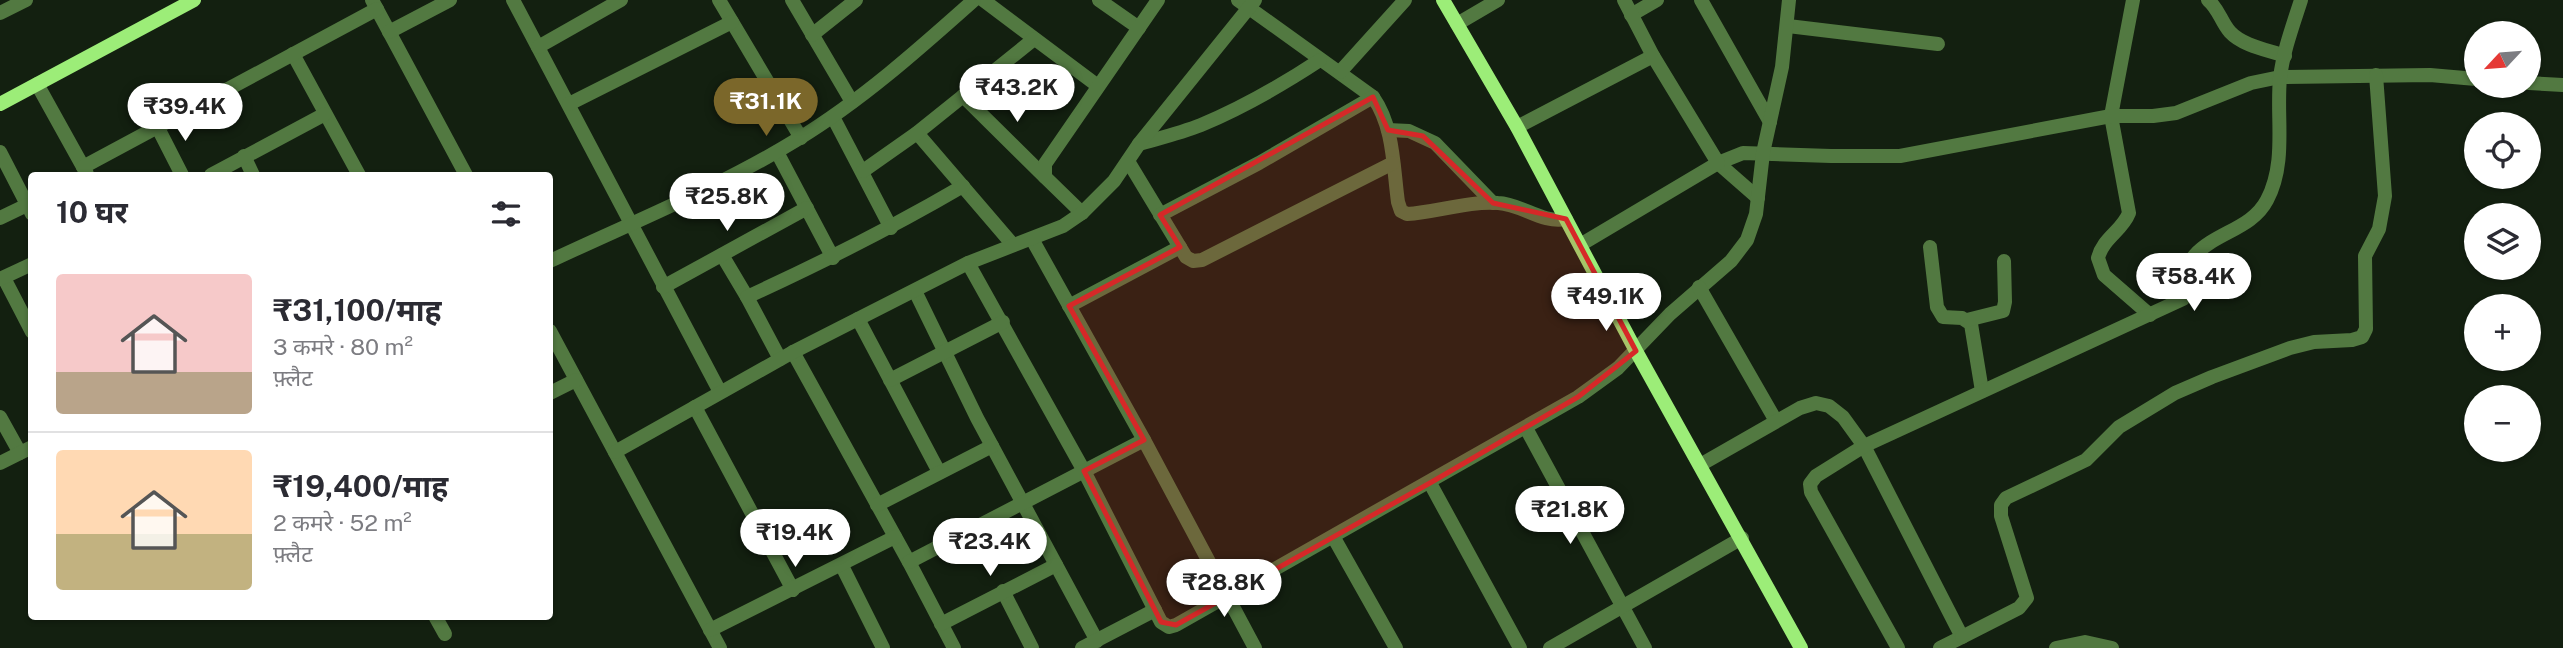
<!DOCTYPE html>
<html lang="hi">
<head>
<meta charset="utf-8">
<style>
	:root { --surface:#fff; --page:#f7f7f7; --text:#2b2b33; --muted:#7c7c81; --line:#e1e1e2; --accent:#7b672a }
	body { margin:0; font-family:"Public Sans","Noto Sans Devanagari",sans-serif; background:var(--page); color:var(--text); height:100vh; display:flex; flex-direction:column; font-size:26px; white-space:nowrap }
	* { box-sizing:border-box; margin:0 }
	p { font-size:23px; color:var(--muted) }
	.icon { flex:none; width:38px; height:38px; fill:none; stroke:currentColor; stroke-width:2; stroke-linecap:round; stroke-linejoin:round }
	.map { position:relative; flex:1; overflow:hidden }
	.side { position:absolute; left:28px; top:172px; width:525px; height:448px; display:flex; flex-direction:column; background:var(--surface); border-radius:7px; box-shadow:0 2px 5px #0004 }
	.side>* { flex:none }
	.needle { width:46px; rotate:244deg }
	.controls { position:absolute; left:2464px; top:21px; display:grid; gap:14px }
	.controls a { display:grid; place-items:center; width:77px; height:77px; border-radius:50%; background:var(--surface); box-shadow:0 2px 5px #0004; font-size:35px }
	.price { position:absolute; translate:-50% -60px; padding:0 16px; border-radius:24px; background:#fff; color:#222; font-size:23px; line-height:46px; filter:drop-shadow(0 2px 4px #0008) }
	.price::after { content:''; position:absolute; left:50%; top:42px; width:21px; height:16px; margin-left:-10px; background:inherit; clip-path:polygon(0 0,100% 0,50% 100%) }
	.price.current { background:var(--accent); color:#fff }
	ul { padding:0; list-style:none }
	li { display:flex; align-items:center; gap:21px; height:175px; padding:0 28px }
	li+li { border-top:2px solid var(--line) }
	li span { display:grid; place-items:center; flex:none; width:196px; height:140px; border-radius:7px; color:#555 }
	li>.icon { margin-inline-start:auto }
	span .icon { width:84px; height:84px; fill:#fffc; stroke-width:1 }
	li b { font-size:30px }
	h2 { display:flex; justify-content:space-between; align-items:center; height:84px; padding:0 28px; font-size:30px }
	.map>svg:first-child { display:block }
</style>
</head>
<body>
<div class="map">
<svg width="2563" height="648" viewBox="0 0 2563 648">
	<rect width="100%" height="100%" fill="#132010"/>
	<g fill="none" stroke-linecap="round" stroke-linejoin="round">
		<!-- street -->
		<g stroke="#527941" stroke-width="14">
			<path d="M372 0 466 175"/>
			<path d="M513 0 720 392"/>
			<path d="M719 0 801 138"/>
			<path d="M792 0 852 102"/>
			<path d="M983 0 1098 86"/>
			<path d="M1099 0 1139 28"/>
			<path d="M1238 0 1373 97C1394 127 1393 166 1398 202L1401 211 1407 214C1437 212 1468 201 1498 203 1522 204 1542 224 1566 219"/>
			<path d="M1701 0 1770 122"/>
			<path d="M2133 0 2111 116 2129 213C2122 231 2103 238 2098 258L2104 275 2150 315"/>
			<path d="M2208 0C2219 9 2221 22 2230 32 2243 46 2268 50 2285 56"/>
			<path d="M0 13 26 0"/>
			<path d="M1631 15 1657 0"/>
			<path d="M1457 24 1498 0"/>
			<path d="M1788 26 1938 44"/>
			<path d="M389 32 450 0"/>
			<path d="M812 35 856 0"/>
			<path d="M538 47 621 0"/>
			<path d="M293 54 359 175"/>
			<path d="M1340 72 1405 0"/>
			<path d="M2529 83 2563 85"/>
			<path d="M37 84 87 174"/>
			<path d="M963 96 1045 177"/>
			<path d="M569 104 732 22"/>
			<path d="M833 117 891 228"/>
			<path d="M1517 127 1653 56"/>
			<path d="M158 128 182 175"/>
			<path d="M1388 130 1409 131 1435 143 1493 203"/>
			<path d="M917 133 1013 245"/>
			<path d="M1139 144C1160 138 1181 133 1201 125 1244 107 1282 85 1320 60"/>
			<path d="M0 152 32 214"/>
			<path d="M777 152 833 258"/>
			<path d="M244 156 253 175"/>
			<path d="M1128 161 1186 257 1193 261 1202 260 1393 163"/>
			<path d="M83 167 377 9"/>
			<path d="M863 171 917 133 1034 39"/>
			<path d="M211 175 325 114"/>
			<path d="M1758 198 1718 163 1743 153 1831 156H1900L2111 116H2153L2176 113 2251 83 2280 77 2430 75 2476 79"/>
			<path d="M1082 213 1045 177V164L1158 0"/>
			<path d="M1160 215 1259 163 1373 97"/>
			<path d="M0 218 27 205"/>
			<path d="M1032 239 1144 440 1255 648"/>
			<path d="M1580 245 1718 163 1653 56 1624 0"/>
			<path d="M1930 247 1937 307 1943 317 1962 318 1971 324 1982 391"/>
			<path d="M722 255 747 297"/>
			<path d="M550 261C633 222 720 187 798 139 862 100 919 49 974 0"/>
			<path d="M968 263 1084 471 1161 622 1169 627 1176 625 1578 397 1618 368 1670 314 1731 261 1747 240 1756 214 1763 153 1782 67 1789 0"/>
			<path d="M4 278 32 332"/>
			<path d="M0 279 32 264"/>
			<path d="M663 287 807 208"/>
			<path d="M1699 287 1776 421"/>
			<path d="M915 291 977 418 1097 641"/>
			<path d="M1069 306 1180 247"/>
			<path d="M858 319 939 472"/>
			<path d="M1967 320 2003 311 2005 302 2004 261"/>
			<path d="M550 331 720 648"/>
			<path d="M793 352 909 562 954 648"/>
			<path d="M780 359 747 297C821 263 893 227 963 186"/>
			<path d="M890 380 1003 322"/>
			<path d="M550 393 576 380"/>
			<path d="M695 407 793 590"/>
			<path d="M0 417 20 453"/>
			<path d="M1526 428 1645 648"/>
			<path d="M615 452 793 352 968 263 1063 226 1082 213 1114 181 1139 144 1255 0"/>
			<path d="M0 463 32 447"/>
			<path d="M1700 465 1800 408 1816 403 1829 406 1843 417 1864 446 1962 637 1940 648"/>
			<path d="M1430 483 1520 648"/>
			<path d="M877 505 992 446"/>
			<path d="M1334 538 1396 648"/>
			<path d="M909 562 1144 440"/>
			<path d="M842 566 883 648"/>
			<path d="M1003 591 1032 648"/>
			<path d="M435 616 445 634"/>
			<path d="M941 624 1056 565"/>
			<path d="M710 630 895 537"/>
			<path d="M1962 637 2019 608 2027 598 2001 516V505L2006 498 2086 460 2119 427 2175 393 2212 377 2290 348 2314 342 2352 340 2362 337 2366 329 2365 256 2379 229 2385 196 2376 75"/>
			<path d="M1082 648 1155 610"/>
			<path d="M1550 648 1742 538"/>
			<path d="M1898 648 1811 492 1810 484 1816 476 1864 446 2183 299C2194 285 2182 269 2195 255 2216 232 2252 229 2267 200 2287 162 2276 118 2280 78 2283 52 2293 25 2301 0"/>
			<path d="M2056 648 2085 642 2112 648"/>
		</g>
		<!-- secondary -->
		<g stroke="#9ced78" stroke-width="14">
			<path d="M1443 0 1517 127 1636 351 1801 648"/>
			<path d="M0 104 194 0"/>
		</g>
	</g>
	<!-- marked area -->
	<path fill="#d62828" fill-opacity="0.2" stroke="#d62828" stroke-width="5" stroke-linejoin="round" d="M1373 97 1388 130 1423 136 1493 203 1566 219 1636 351 1578 397 1430 483 1176 625 1161 622 1084 471 1144 440 1069 306 1180 247 1160 215Z"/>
</svg>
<div class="controls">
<a><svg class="needle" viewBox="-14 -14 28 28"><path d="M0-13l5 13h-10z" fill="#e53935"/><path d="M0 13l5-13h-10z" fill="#7c7c81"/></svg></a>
<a><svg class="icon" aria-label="locate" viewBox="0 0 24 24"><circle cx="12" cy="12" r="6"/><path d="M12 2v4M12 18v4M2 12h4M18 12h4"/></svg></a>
<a><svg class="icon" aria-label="layers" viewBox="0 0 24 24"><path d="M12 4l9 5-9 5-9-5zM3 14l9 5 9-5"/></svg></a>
<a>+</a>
<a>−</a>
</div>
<b class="price" style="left:1017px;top:124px">₹43.2K</b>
<b class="price current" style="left:766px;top:138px">₹31.1K</b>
<b class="price" style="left:185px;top:143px">₹39.4K</b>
<b class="price" style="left:727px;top:233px">₹25.8K</b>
<b class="price" style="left:2194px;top:313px">₹58.4K</b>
<b class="price" style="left:1606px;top:333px">₹49.1K</b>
<b class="price" style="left:1570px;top:546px">₹21.8K</b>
<b class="price" style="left:795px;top:569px">₹19.4K</b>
<b class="price" style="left:990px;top:578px">₹23.4K</b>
<b class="price" style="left:1224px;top:619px">₹28.8K</b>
<section class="side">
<h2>10 घर<svg class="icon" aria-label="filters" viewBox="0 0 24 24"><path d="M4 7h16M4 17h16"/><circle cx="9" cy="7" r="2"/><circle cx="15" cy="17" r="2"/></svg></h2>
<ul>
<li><span style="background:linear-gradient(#f6c9c9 70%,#b9a48a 0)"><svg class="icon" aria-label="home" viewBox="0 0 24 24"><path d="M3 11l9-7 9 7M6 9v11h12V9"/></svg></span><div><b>₹31,100/माह</b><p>3 कमरे · 80 m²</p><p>फ़्लैट</p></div></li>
<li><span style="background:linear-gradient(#ffd9b3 60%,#c2b280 0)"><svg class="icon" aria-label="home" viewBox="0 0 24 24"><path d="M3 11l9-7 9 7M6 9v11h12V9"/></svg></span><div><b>₹19,400/माह</b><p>2 कमरे · 52 m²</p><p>फ़्लैट</p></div></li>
</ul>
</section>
</div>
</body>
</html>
